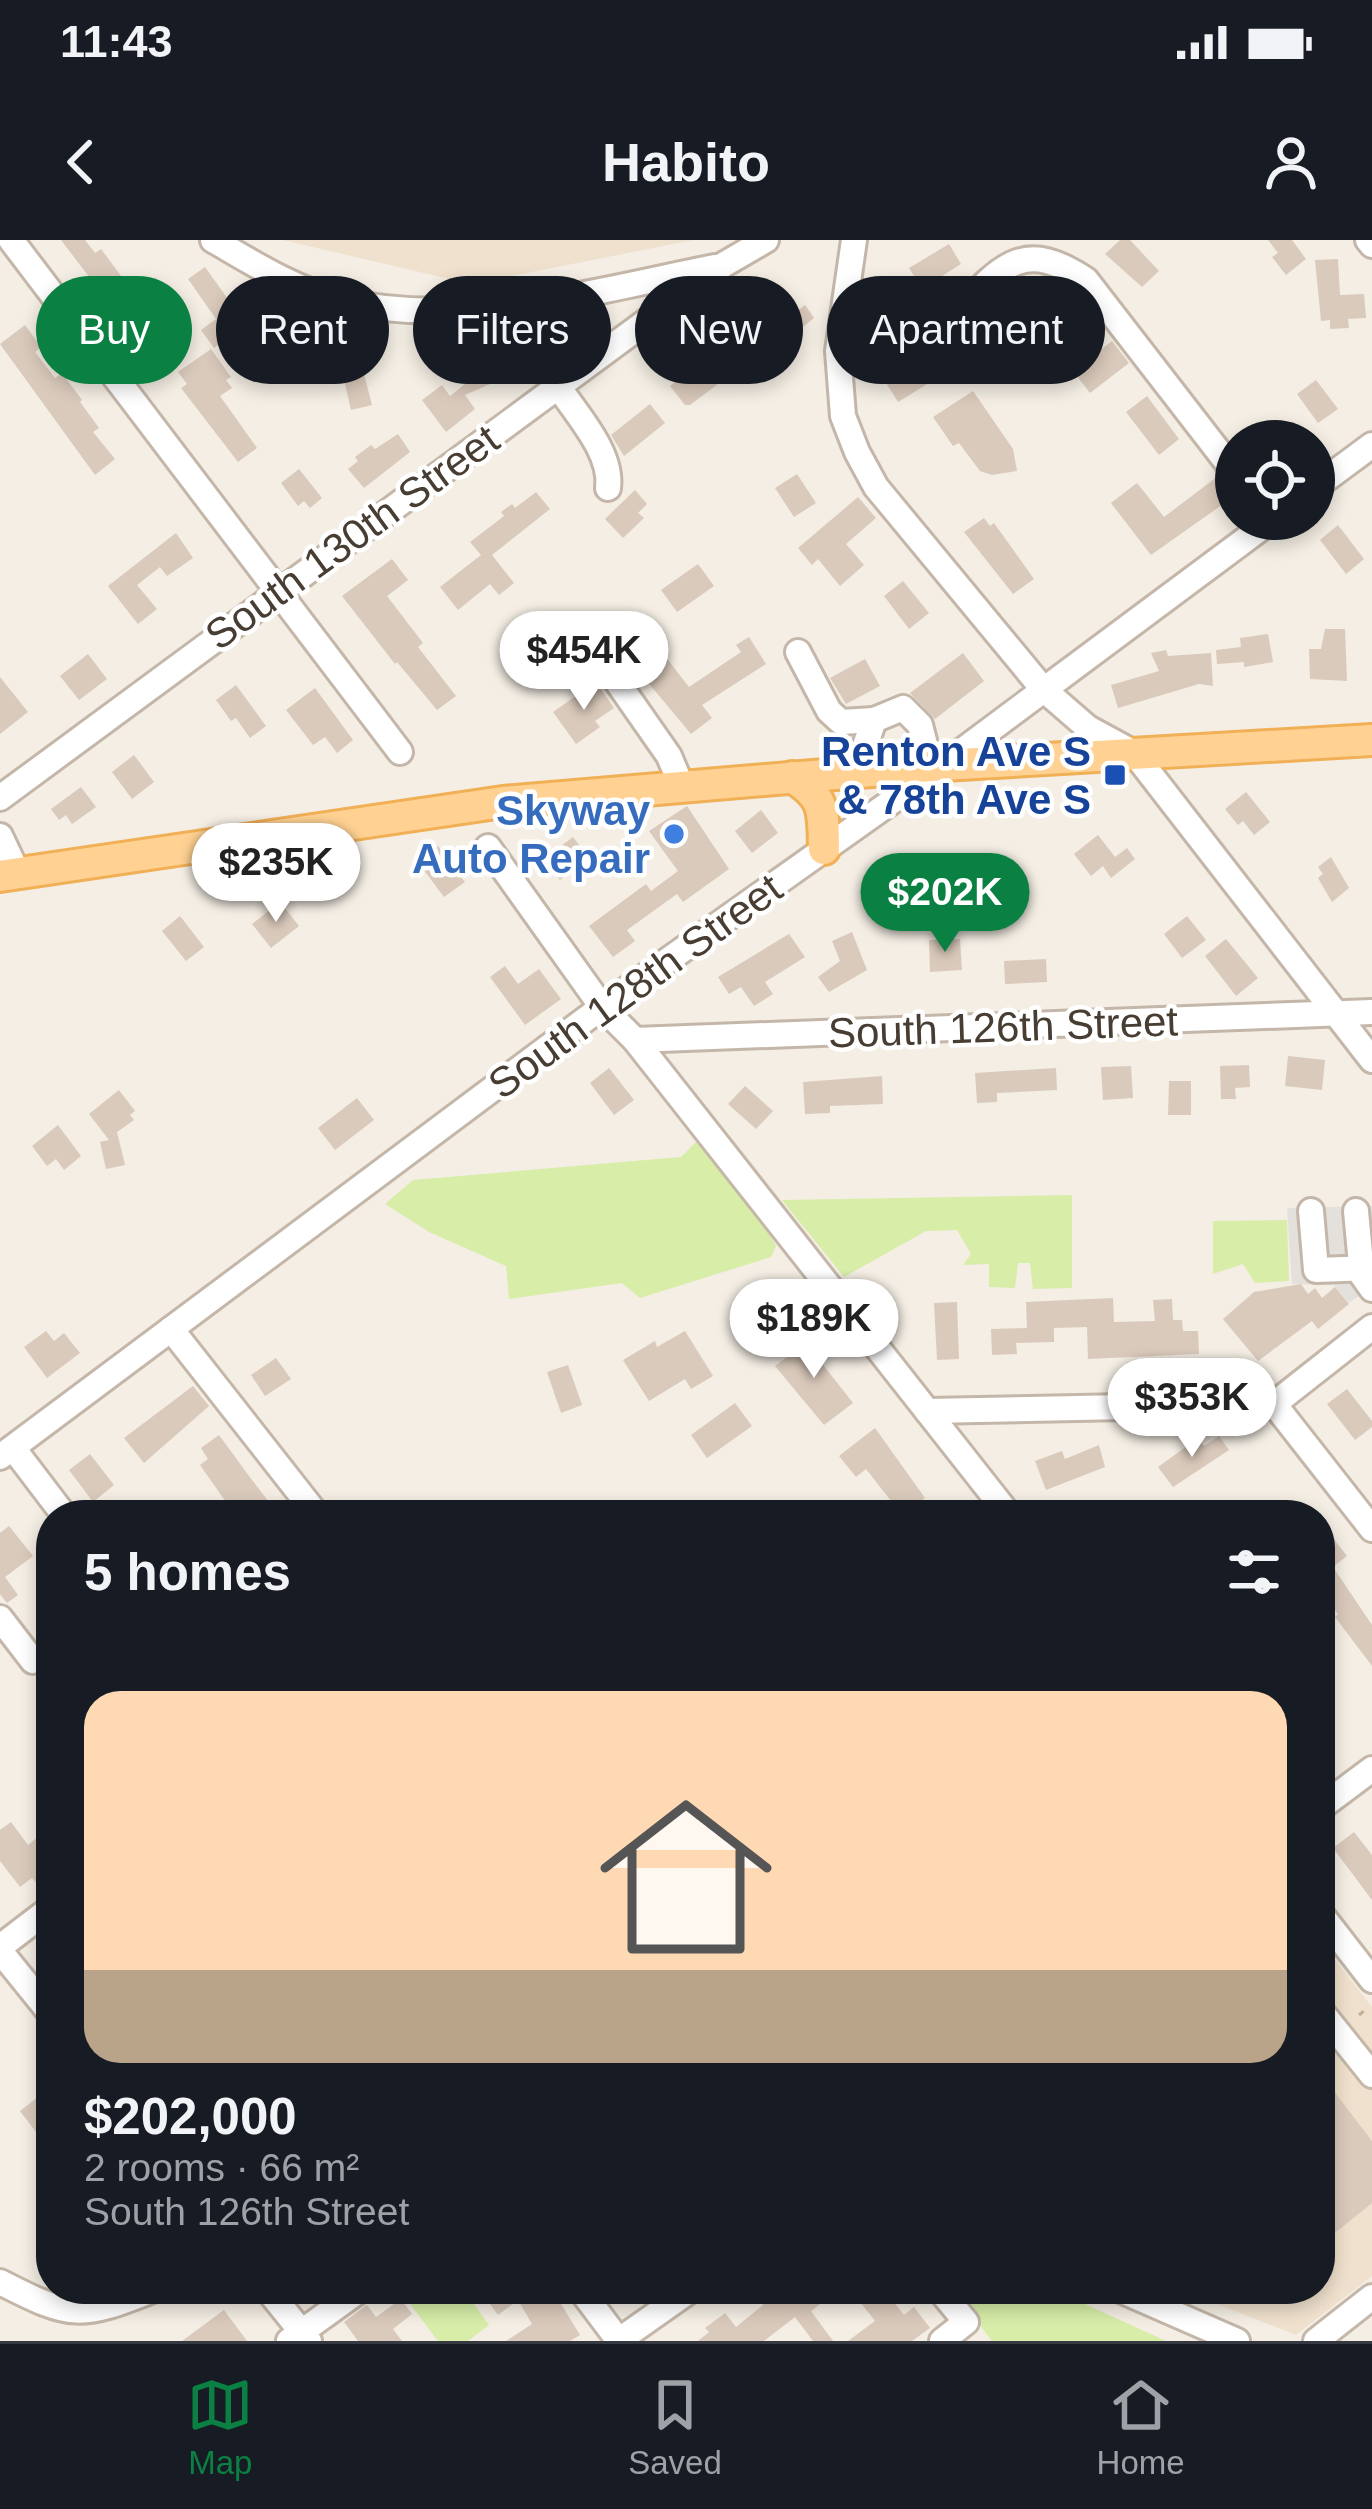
<!DOCTYPE html>
<html lang="en">
<head>
<meta charset="utf-8">
<style>
	:root { --surface:#171b24; --page:#242831; --text:#f1f3f6; --muted:#9ea1a6; --line:#363941; --accent:#0b8043 }
	body { margin:0; font-family:Arial,sans-serif; background:var(--page); color:var(--text); height:100vh; display:flex; flex-direction:column; font-size:45px; white-space:nowrap }
	* { box-sizing:border-box; margin:0 }
	p { font-size:39px; color:var(--muted) }
	.icon { flex:none; width:66px; height:66px; fill:none; stroke:currentColor; stroke-width:2; stroke-linecap:round; stroke-linejoin:round }
	.map { position:relative; flex:1; overflow:hidden }
	.side { position:absolute; left:36px; top:1260px; width:1299px; height:804px; display:flex; flex-direction:column; background:var(--surface); border-radius:48px; box-shadow:0 6px 18px #0003 }
	.side>* { flex:none }
	.guide { position:absolute; left:36px; top:36px; width:1302px; height:108px; display:flex; gap:24px }
	.tools { position:absolute; left:1215px; top:180px; display:grid; gap:24px }
	.tools a { display:grid; place-items:center; width:120px; height:120px; border-radius:50%; background:var(--surface); box-shadow:0 6px 18px #0003; font-size:60px }
	.price { position:absolute; translate:-50% -102px; padding:0 27px; border-radius:42px; background:#fff; color:#222; font-size:39px; line-height:78px; filter:drop-shadow(0 3px 6px #0008) }
	.price::after { content:''; position:absolute; left:50%; top:72px; width:36px; height:27px; margin-left:-18px; background:inherit; clip-path:polygon(0 0,100% 0,50% 100%) }
	.price.selected { background:var(--accent); color:#fff }
	ul { padding:0; list-style:none }
	li { display:grid; align-content:center; gap:24px; height:636px; padding:0 48px }
	li+li { border-top:3px solid var(--line) }
	li span { display:grid; place-items:center; height:372px; border-radius:36px; color:#555 }
	li>.icon { margin-inline-start:auto }
	span .icon { width:216px; height:216px; fill:#fffc; stroke-width:1 }
	li b { font-size:51px }
	h2 { display:flex; justify-content:space-between; align-items:center; height:144px; padding:0 48px; font-size:51px }
	.tag { padding:0 42px; border-radius:54px; background:var(--surface); box-shadow:0 6px 18px #0003; font-size:42px; line-height:108px }
	.tag.selected { background:var(--accent); color:#fff }
	.status { display:flex; justify-content:space-between; align-items:center; height:84px; padding:0 60px; background:var(--surface); direction:ltr }
	.status svg { height:33px; fill:currentColor }
	header { display:flex; justify-content:space-between; align-items:center; height:156px; padding:0 48px; background:var(--surface); font-size:54px; font-weight:700 }
	.menu { display:flex; justify-content:space-around; align-items:center; height:168px; border-top:3px solid var(--line); background:var(--surface); font-size:33px; color:var(--muted) }
	.menu a { display:grid; justify-items:center; gap:6px }
	.menu .selected { color:var(--accent) }
	.map>svg:first-child { display:block }
</style>
</head>
<body>
<div class="status"><b>11:43</b><svg viewBox="0 0 49 12"><path d="M0 12V9h3v3zM5 12V6h3v6zM10 12V3h3v9zM15 12V0h3v12zM26 1h20v11H26zM47 4h2v5h-2z"/></svg></div>
<header><svg class="icon" aria-label="back" viewBox="0 0 24 24"><path d="M15 5l-7 7 7 7"/></svg>Habito<svg class="icon" aria-label="person" viewBox="0 0 24 24"><circle cx="12" cy="8" r="4"/><path d="M4 21q1-7 8-7t8 7"/></svg></header>
<div class="map">
<svg width="1372" height="2101" viewBox="0 0 1372 2101">
	<rect width="100%" height="100%" fill="#f4eee4"/>
	<!-- education -->
	<g fill="#efe1cd">
		<path d="M283 0H693L471 44Z"/>
		<path d="M1320 1700 1372 1767V2036L1296 2095 1179 2049H1320Z"/>
	</g>
	<!-- green -->
	<g fill="#d7eda8">
		<path d="M699 899 764 984 776 1006 771 1017 640 1058 622 1043 509 1059 506 1026 429 992 385 964 413 940 681 917Z"/>
		<path d="M1072 955V1048L1033 1049 1030 1023H1018L1015 1048 989 1047V1024L963 1025 971 1014 957 990 926 991 844 1037 782 960Z"/>
		<path d="M1287 980 1289 1041 1255 1043 1243 1024 1213 1034V981Z"/>
		<path d="M399 2049H463L489 2085 468 2101H438Z"/>
		<path d="M952 2049H1052L1166 2101H992Z"/>
	</g>
	<!-- parking -->
	<path fill="#e4e1dd" d="M1372 966V1047L1349 1063 1334 1045 1292 1044 1287 968Z"/>
	<!-- building -->
	<g fill="#dacabc">
		<path d="M61 0H85L95 13 101 9 170 102 150 117Z"/>
		<path d="M1120 0H1130L1159 31 1142 47 1105 14Z"/>
		<path d="M1268 0H1292L1306 19 1286 35 1272 17 1278 13Z"/>
		<path d="M949 4 961 24 939 38 925 62 906 51 914 36 909 28Z"/>
		<path d="M1338 19 1340 55 1364 54 1366 78 1348 79 1349 88 1330 89V80L1321 81 1315 20Z"/>
		<path d="M205 27 240 76 256 64 275 89 257 103 243 85 214 108 201 90 216 79 188 39Z"/>
		<path d="M1042 37 1086 74 1065 98 1023 58Z"/>
		<path d="M805 65 814 78 782 104 786 110 771 121 749 93 779 71 786 80Z"/>
		<path d="M983 78 1000 84 998 92 1028 101 1021 124 951 106Z"/>
		<path d="M25 85 41 107 35 112 55 138 62 133 82 160 80 162 99 188 93 192 115 219 95 235 0 104Z"/>
		<path d="M1112 101 1129 123 1090 153 1073 131Z"/>
		<path d="M520 105 529 127 465 155 475 169 446 192 422 160 442 145 450 156 471 139 466 129Z"/>
		<path d="M907 107 929 143 898 162 883 138 893 132 886 120Z"/>
		<path d="M211 109 231 137 226 140 232 148 220 156 257 208 238 222 181 148 187 144 178 132Z"/>
		<path d="M713 113 730 135 690 165H685L670 146Z"/>
		<path d="M363 130 372 165 351 170 343 135Z"/>
		<path d="M1316 140 1338 169 1318 183 1297 154Z"/>
		<path d="M973 151 1013 209 1017 231 992 235 980 231 959 203 953 206 933 177Z"/>
		<path d="M1147 156 1179 199 1159 215 1126 172Z"/>
		<path d="M650 164 665 183 624 216 611 195Z"/>
		<path d="M398 194 410 212 364 248 348 229 358 221 355 217 371 205 375 209Z"/>
		<path d="M299 229 322 258 310 268 304 261 298 266 281 243Z"/>
		<path d="M797 234 816 263 794 277 775 248Z"/>
		<path d="M1217 237 1236 255 1151 315 1111 263 1137 243 1164 277Z"/>
		<path d="M635 250 647 264 638 273 644 278 623 298 605 279Z"/>
		<path d="M536 252 550 269 492 315 514 343 499 355 490 344 458 370 440 347 481 315 470 302 504 276 501 272 512 264 515 268Z"/>
		<path d="M858 257 876 278 846 304 864 325 840 346 818 319 812 325 798 308Z"/>
		<path d="M984 278 990 286 994 283 1034 339 1013 354 964 292Z"/>
		<path d="M1338 285 1364 319 1346 334 1320 300Z"/>
		<path d="M176 293 193 318 167 336 160 327 137 345 157 369 138 384 108 346Z"/>
		<path d="M392 319 408 340 387 356 423 403 418 407 456 456 437 470 397 422 395 424 342 356Z"/>
		<path d="M698 324 714 346 677 372 661 350Z"/>
		<path d="M903 341 929 373 909 389 884 356Z"/>
		<path d="M611 379 629 399 595 429 577 409Z"/>
		<path d="M1325 389H1345L1347 441 1310 439 1309 409H1321Z"/>
		<path d="M1268 394 1273 422 1244 427V422L1217 424 1216 410 1241 407 1240 398Z"/>
		<path d="M749 397 766 424 702 465 712 478 691 494 641 434 665 416 689 447 741 412 736 405Z"/>
		<path d="M1166 410 1168 416 1211 413 1213 446 1199 444 1118 468 1111 445 1159 431 1151 413Z"/>
		<path d="M963 413 984 441 935 479 910 453Z"/>
		<path d="M88 414 107 439 79 460 60 436Z"/>
		<path d="M865 419 880 446 846 464 830 438Z"/>
		<path d="M0 437 28 472 0 494Z"/>
		<path d="M596 442 614 468 595 481 600 487 576 504 553 472Z"/>
		<path d="M236 445 266 486 250 498 236 478 231 481 216 460Z"/>
		<path d="M315 448 353 500 337 513 325 497 313 505 286 470Z"/>
		<path d="M134 515 154 542 132 559 112 532Z"/>
		<path d="M81 547 96 567 72 584 66 575 59 580 51 569Z"/>
		<path d="M1246 552 1270 582 1254 595 1243 581 1238 585 1225 569Z"/>
		<path d="M687 566 729 629 683 662 677 654 627 690 635 701 613 717 589 686 646 644 651 651 678 631 649 591Z"/>
		<path d="M761 570 778 593 752 613 735 591Z"/>
		<path d="M1098 595 1115 617 1127 608 1135 619 1111 638 1103 626 1091 636 1074 614Z"/>
		<path d="M573 597 589 618 560 640 544 619Z"/>
		<path d="M438 606 465 642 444 657 420 625V620Z"/>
		<path d="M1331 617 1349 648 1332 662 1318 638 1323 634 1318 627Z"/>
		<path d="M921 638 926 661 936 653 952 673 938 685 925 669 890 677 883 647Z"/>
		<path d="M280 662 299 686 271 708 252 684Z"/>
		<path d="M180 676 204 707 186 721 162 691Z"/>
		<path d="M1187 676 1206 700 1182 718 1164 694Z"/>
		<path d="M852 692 867 730 829 752 818 737 840 721 832 701Z"/>
		<path d="M789 694 805 717 765 742 773 754 754 766 741 747 729 754 718 737Z"/>
		<path d="M960 699 962 730 930 732 929 700Z"/>
		<path d="M1226 699 1258 738 1236 756 1205 716Z"/>
		<path d="M1046 719 1047 742 1005 744 1004 721Z"/>
		<path d="M505 726 518 744 539 729 561 759 525 785 490 737Z"/>
		<path d="M1288 816 1325 820 1322 850 1285 846Z"/>
		<path d="M1249 825 1250 847 1235 848 1236 859H1221L1220 826Z"/>
		<path d="M1131 826 1133 858 1103 860 1101 827Z"/>
		<path d="M609 828 634 860 614 875 590 843Z"/>
		<path d="M1056 828 1057 850 997 853V862L977 863 975 833Z"/>
		<path d="M882 836 883 864 830 866V873L805 874 803 842Z"/>
		<path d="M1169 841H1191V875H1168Z"/>
		<path d="M745 846 773 871 756 889 728 864Z"/>
		<path d="M119 850 135 871 130 875 134 880 117 892 125 925 106 929 100 902 109 900 89 874Z"/>
		<path d="M357 858 374 880 335 910 318 888Z"/>
		<path d="M58 885 81 916 64 930 56 919 47 926 32 906Z"/>
		<path d="M1301 1044 1308 1054 1315 1048 1322 1058 1335 1047 1349 1064 1318 1089 1312 1081 1258 1121 1223 1079 1254 1052Z"/>
		<path d="M1113 1058 1114 1082 1155 1081 1153 1060 1172 1059 1173 1080H1182L1183 1091H1198L1199 1114 1088 1119 1087 1087 1054 1088V1102L1016 1103 1017 1114 992 1115 991 1089 1027 1088 1026 1062Z"/>
		<path d="M957 1062 959 1119 937 1120 934 1063Z"/>
		<path d="M46 1091 54 1101 64 1093 80 1113 47 1138 24 1107Z"/>
		<path d="M685 1091 713 1136 691 1149 685 1139 649 1161 623 1120 655 1101 657 1107Z"/>
		<path d="M815 1096 828 1114 820 1121 853 1163 824 1185 775 1126Z"/>
		<path d="M276 1118 291 1139 265 1156 251 1135Z"/>
		<path d="M568 1125 582 1165 561 1173 547 1132Z"/>
		<path d="M193 1146 209 1166 144 1223 124 1198Z"/>
		<path d="M1347 1149 1372 1181V1187L1355 1200 1327 1164Z"/>
		<path d="M735 1163 752 1186 707 1218 691 1195Z"/>
		<path d="M875 1188 925 1258 902 1275 866 1229 856 1237 839 1216Z"/>
		<path d="M219 1195 249 1236 279 1275H235L200 1225 208 1219 201 1208Z"/>
		<path d="M1219 1196 1229 1210 1173 1247 1158 1227 1198 1198 1204 1206Z"/>
		<path d="M1099 1205 1105 1227 1046 1250 1035 1221 1062 1211 1065 1219Z"/>
		<path d="M90 1214 114 1245 93 1262 69 1230Z"/>
		<path d="M9 1286 33 1316 5 1337 18 1355 7 1363 0 1354V1293Z"/>
		<path d="M1333 1298 1347 1316 1333 1327 1372 1385V1426L1335 1377 1338 1374 1320 1350V1308Z"/>
		<path d="M11 1582 28 1605 51 1586V1634L37 1644 32 1638 20 1647 0 1621V1590Z"/>
		<path d="M1354 1592 1372 1615V1660L1333 1608Z"/>
		<path d="M1320 1833 1372 1901V1963L1336 1992 1320 1972Z"/>
		<path d="M51 1847V1912L20 1871Z"/>
		<path d="M479 2049H552L580 2095 570 2101H506L532 2084 518 2060 498 2075Z"/>
		<path d="M750 2049H840L811 2071 833 2101H813L795 2077 764 2101H698L709 2092 705 2088 725 2073 736 2087 763 2065Z"/>
		<path d="M850 2049H884L904 2075 914 2067 930 2088 912 2101H848L875 2081Z"/>
		<path d="M401 2059 412 2074 393 2089 402 2101H358L344 2082 367 2065 376 2077Z"/>
		<path d="M224 2070 247 2101H182Z"/>
	</g>
	<g fill="none" stroke-linecap="round" stroke-linejoin="round">
		<!-- minor casing -->
		<g stroke="#c4b7a9" stroke-width="30">
			<g id="minor">
				<path d="M11 0 400 512"/>
				<path d="M213 0C253 23 293 49 338 60 462 90 594 51 715 27"/>
				<path d="M854 0 838 111 843 176 857 212 876 247 1043 449 1088 488 1134 513 1372 820"/>
				<path d="M1368 0 1372 5"/>
				<path d="M959 71C1004 22 1026 0 1086 40L1236 234"/>
				<path d="M558 146C576 174 613 213 608 248"/>
				<path d="M1314 248 1372 205"/>
				<path d="M798 412 829 471 841 482 874 480"/>
				<path d="M630 418 618 433V443L669 516 682 547"/>
				<path d="M856 532 874 480 903 468 920 485 930 525"/>
				<path d="M0 558 723 25 766 0"/>
				<path d="M0 596 18 634"/>
				<path d="M488 607 602 767 635 800 1009 1275"/>
				<path d="M635 800 1372 772"/>
				<path d="M1311 971 1316 1030 1372 1028"/>
				<path d="M1356 971 1362 1035 1372 1049"/>
				<path d="M171 1089 317 1275"/>
				<path d="M1274 1164 1372 1289"/>
				<path d="M927 1171 1274 1164 1372 1087"/>
				<path d="M13 1208 64 1275"/>
				<path d="M0 1217 602 767 943 525 1273 279"/>
				<path d="M0 1378 33 1421"/>
				<path d="M1320 1568 1372 1529"/>
				<path d="M1320 1673 1372 1740"/>
				<path d="M0 1707 51 1668"/>
				<path d="M0 1711 51 1774"/>
				<path d="M1320 1770 1372 1835"/>
				<path d="M0 2042C72 2079 80 2079 155 2049"/>
				<path d="M267 2049 309 2101"/>
				<path d="M580 2049 619 2101"/>
				<path d="M939 2049 966 2082 942 2101"/>
				<path d="M1118 2049 1237 2101"/>
				<path d="M289 2101 361 2049"/>
				<path d="M618 2101 692 2049"/>
				<path d="M1316 2101 1372 2057"/>
			</g>
		</g>
		<!-- major casing -->
		<g stroke="#f1af56" stroke-width="36">
			<g id="major">
				<path d="M792 537C826 558 823 571 824 609"/>
				<path d="M0 636 503 562 943 525 1372 500"/>
			</g>
		</g>
		<!-- path -->
		<path stroke="#c4ae96" stroke-width="3" stroke-dasharray="6 6" stroke-linecap="butt" d="M1359 1775 1364 1771"/>
		<!-- minor -->
		<use href="#minor" stroke="#fff" stroke-width="24"/>
		<!-- major -->
		<use href="#major" stroke="#ffd293" stroke-width="30"/>
	</g>
	<!-- markers -->
	<rect fill="#1a4fb4" stroke="#fff" stroke-width="4.5" x="1103" y="523" width="24" height="24" rx="6"/>
	<circle fill="#3f7fe0" stroke="#fff" stroke-width="4.5" cx="674" cy="594" r="12"/>
	<g text-anchor="middle" dominant-baseline="central" stroke-width="9" stroke-linejoin="round" paint-order="stroke">
		<!-- street labels -->
		<g font-size="42" fill="#473d33" stroke="#fff">
			<text transform="translate(352 297) rotate(-36)">South 130th Street</text>
			<text transform="translate(635 746) rotate(-36)">South 128th Street</text>
			<text transform="translate(1003 787) rotate(-2)">South 126th Street</text>
		</g>
		<!-- transit labels -->
		<g font-size="42" font-weight="bold" fill="#164399" stroke="#fff" text-anchor="end">
			<text x="1091" y="511">Renton Ave S<tspan x="1091" dy="48">&amp; 78th Ave S</tspan></text>
		</g>
		<!-- shop labels -->
		<g font-size="42" font-weight="bold" fill="#366cbe" stroke="#fff" text-anchor="end">
			<text x="650" y="570">Skyway<tspan x="650" dy="48">Auto Repair</tspan></text>
		</g>
	</g>
</svg>
<div class="tools">
<a><svg class="icon" aria-label="locate" viewBox="0 0 24 24"><circle cx="12" cy="12" r="6"/><path d="M12 2v4M12 18v4M2 12h4M18 12h4"/></svg></a>
</div>
<b class="price" style="left:584px;top:473px">$454K</b>
<b class="price" style="left:276px;top:685px">$235K</b>
<b class="price selected" style="left:945px;top:715px">$202K</b>
<b class="price" style="left:814px;top:1141px">$189K</b>
<b class="price" style="left:1192px;top:1220px">$353K</b>
<div class="guide">
<a class="tag selected">Buy</a>
<a class="tag">Rent</a>
<a class="tag">Filters</a>
<a class="tag">New</a>
<a class="tag">Apartment</a>
</div>
<section class="side">
<h2>5 homes<svg class="icon" aria-label="filters" viewBox="0 0 24 24"><path d="M4 7h16M4 17h16"/><circle cx="9" cy="7" r="2"/><circle cx="15" cy="17" r="2"/></svg></h2>
<ul>
<li><span style="background:linear-gradient(#ffd9b3 75%,#b9a48a 0)"><svg class="icon" aria-label="home" viewBox="0 0 24 24"><path d="M3 11l9-7 9 7M6 9v11h12V9"/></svg></span><div><b>$202,000</b><p>2 rooms · 66 m²</p><p>South 126th Street</p></div></li>
</ul>
</section>
</div>
<nav class="menu">
<a class="selected"><svg class="icon" aria-label="map" viewBox="0 0 24 24"><path d="M3 6l6-2 6 2 6-2v14l-6 2-6-2-6 2zM9 4v14M15 6v14"/></svg>Map</a>
<a><svg class="icon" aria-label="saved" viewBox="0 0 24 24"><path d="M7 4h10v16l-5-4-5 4z"/></svg>Saved</a>
<a><svg class="icon" aria-label="home" viewBox="0 0 24 24"><path d="M3 11l9-7 9 7M6 9v11h12V9"/></svg>Home</a>
</nav>
</body>
</html>
